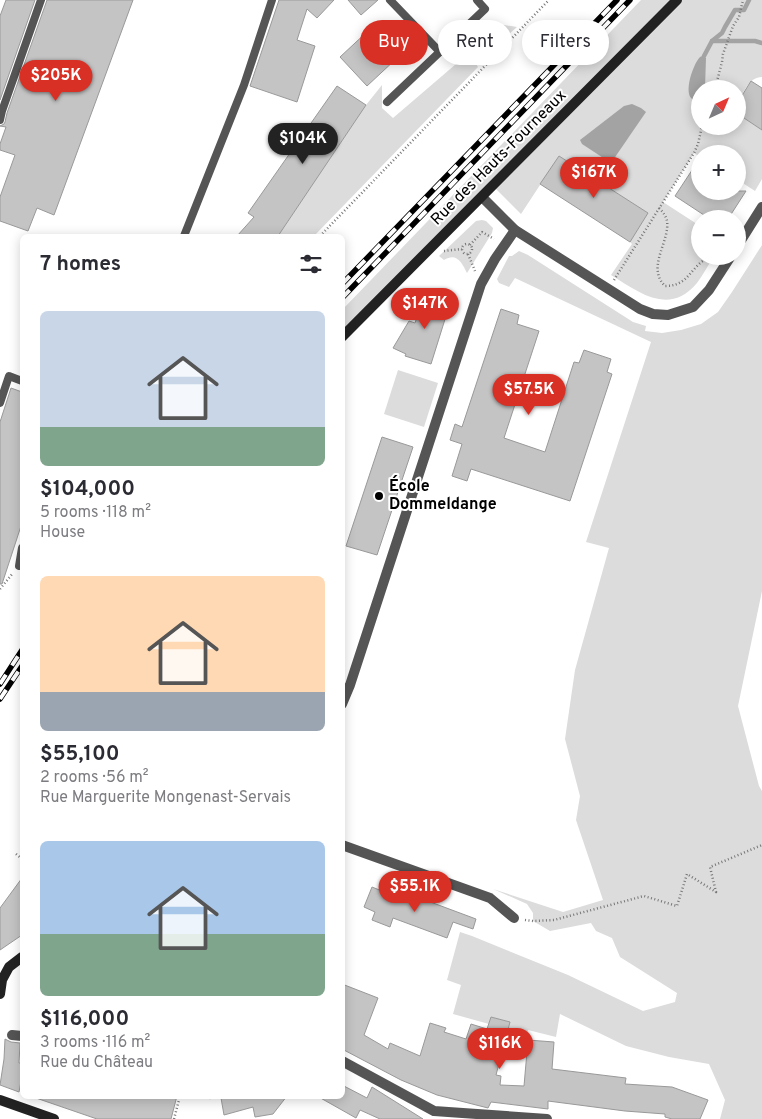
<!DOCTYPE html>
<html lang="en">
<head>
<meta charset="utf-8">
<style>
	:root { --surface:#fff; --page:#f7f7f7; --text:#2b2b33; --muted:#7c7c81; --accent:#d93025 }
	body { margin:0; font-family:Overpass,sans-serif; background:var(--page); color:var(--text); height:100vh; display:flex; flex-direction:column; font-size:19px; white-space:nowrap }
	* { box-sizing:border-box; margin:0 }
	p { font-size:16px; color:var(--muted) }
	.icon { flex:none; width:28px; height:28px; fill:none; stroke:currentColor; stroke-width:2; stroke-linecap:round; stroke-linejoin:round }
	.map { position:relative; flex:1; overflow:hidden }
	.drawer { position:absolute; left:20px; top:234px; width:325px; height:865px; display:flex; flex-direction:column; background:var(--surface); border-radius:8px; box-shadow:0 2px 12px #0003 }
	.drawer>* { flex:none }
	.banner { position:absolute; left:360px; top:20px; width:326px; height:45px; display:flex; gap:10px }
	.needle { width:32px; rotate:44deg }
	.fabs { position:absolute; left:691px; top:80px; display:grid; gap:10px }
	.fabs a { display:grid; place-items:center; width:55px; height:55px; border-radius:50%; background:var(--surface); box-shadow:0 2px 12px #0003; font-size:25px }
	.price { position:absolute; translate:-50% -42px; padding:0 11px; border-radius:18px; background:var(--accent); color:#fff; font-size:16px; line-height:32px; filter:drop-shadow(0 1px 2px #0008) }
	.price::after { content:''; position:absolute; left:50%; top:30px; width:15px; height:11px; margin-left:-8px; background:inherit; clip-path:polygon(0 0,100% 0,50% 100%) }
	.price.current { background:#222; color:#fff }
	ul { padding:0; list-style:none }
	li { display:grid; align-content:center; gap:10px; height:265px; padding:0 20px }
	li span { display:grid; place-items:center; height:155px; border-radius:8px; color:#555 }
	li>.icon { margin-inline-start:auto }
	span .icon { width:90px; height:90px; fill:#fffc; stroke-width:1 }
	li b { font-size:21px }
	h2 { display:flex; justify-content:space-between; align-items:center; height:60px; padding:0 20px; font-size:21px }
	.pill { padding:0 18px; border-radius:22px; background:var(--surface); box-shadow:0 2px 12px #0003; font-size:18px; line-height:45px }
	.pill.current { background:var(--accent); color:#fff }
	.map>svg:first-child { display:block }
</style>
</head>
<body>
<div class="map">
<svg width="762" height="1119" viewBox="0 0 762 1119">
	<rect width="100%" height="100%" fill="#fff"/>
	<!-- green -->
	<g fill="#dcdcdc">
		<path d="M641 0H762V77C749 77 744 92 738 102V89H700V126H738V114L762 130V179L755 191 738 180V154H700V157L694 153 663 202 700 226V256H714C708 265 703 275 697 283 669 316 640 293 611 275L632 244 630 242 648 213 559 156 521 214 493 186 343 337V309Z"/>
		<path d="M498 24 517 27 476 64 478 67 314 236H278L366 105 382 85V108L393 118 470 52 483 49Z"/>
		<path d="M482 220 486 221 493 228 492 233 467 273C462 263 457 252 444 260L439 256 476 221Z"/>
		<path d="M762 245V591L738 706 759 786 762 791V1119H720L725 1100 709 1064 669 1057 626 1046 560 1014 556 1037 528 1030 527 1038 508 1033 510 1022 491 1017 489 1024 453 1014 461 985 447 980 460 932 472 936 568 975 643 1011 675 1002 677 993 620 957 612 938 596 931 591 923 550 931 533 921V913L527 904 493 889 563 912 603 900 576 820 580 796 565 739 575 670 609 548 586 542 651 342 515 278 509 287 499 283 497 279 509 256H512L519 251 528 255 633 322 646 326 645 331 662 333 681 330 701 324 718 312 732 292Z"/>
		<path d="M398 370 438 383 424 427 384 414Z"/>
	</g>
	<!-- water -->
	<g fill="#a3a3a3">
		<path d="M704 56 706 58 705 88 700 89V100C679 105 692 65 700 57 701 56 703 56 704 56Z"/>
		<path d="M632 104 641 108 646 112 611 163 582 144 580 140 624 106Z"/>
	</g>
	<g fill="none" stroke-linecap="round" stroke-linejoin="round">
		<!-- stream -->
		<g stroke="#a3a3a3" stroke-width="4.5">
			<path d="M712 41H755L762 43"/>
			<path d="M704 56 712 41 722 33 725 27 735 10H744L749 0"/>
		</g>
	</g>
	<!-- building -->
	<g fill="#c4c4c4" stroke="#999">
		<path d="M6 0H35L0 100V16Z"/>
		<path d="M47 0H133L54 215 37 208 28 231 0 221V197L15 155 0 150V144L6 127 0 126 4 124 5 122 7 113Z"/>
		<path d="M279 0H334L317 18 307 9 297 40 315 46 297 102 250 86Z"/>
		<path d="M348 0H378L361 15Z"/>
		<path d="M369 30 396 59 367 86 340 57Z"/>
		<path d="M751 81 762 88V130L738 114V102Z"/>
		<path d="M337 86 366 105 278 236H237L254 217 248 213Z"/>
		<path d="M559 156 648 213 630 242 540 184Z"/>
		<path d="M700 158V191H746L728 219H710L675 196Z"/>
		<path d="M425 292 451 300 431 364 405 356 406 354 393 348 409 321 415 323Z"/>
		<path d="M501 309 519 315 517 324 539 331 504 438 545 452 574 362 579 363 584 350 611 359 607 372 612 374 570 501 471 469 467 481 452 476 462 444 450 440 455 424 462 427Z"/>
		<path d="M11 388 22 392V523L2 584H0V422Z"/>
		<path d="M382 437 413 447 377 555 346 546Z"/>
		<path d="M22 878V935L0 950V908Z"/>
		<path d="M372 887 414 904 417 897 476 919 473 929 453 922 447 938 393 918 390 927 372 920 375 912 364 907Z"/>
		<path d="M342 984 378 998 364 1035 388 1049 390 1043 420 1056 430 1023 446 1028 444 1032 466 1039 471 1024 487 1029 491 1017 510 1022 496 1075 501 1076 500 1085 524 1086 528 1040 554 1042 552 1069 626 1078 625 1084 672 1087 708 1100 700 1119H672L665 1117V1114L625 1111 548 1101V1109L491 1102 488 1108 437 1095 401 1080 342 1049Z"/>
		<path d="M5 1039 11 1042 20 1043 19 1063H22V1076L19 1092 0 1085 4 1059Z"/>
		<path d="M342 1085 367 1098 372 1087 423 1119H380L360 1110 356 1118 317 1096H342Z"/>
		<path d="M37 1096H177L171 1119H97L36 1098Z"/>
		<path d="M230 1096H287L273 1114 255 1117 253 1107 224 1115 221 1098Z"/>
	</g>
	<g fill="none" stroke-linecap="round" stroke-linejoin="round">
		<!-- path -->
		<g stroke="#777" stroke-width="2.5" stroke-dasharray="1 2.5" stroke-linecap="butt">
			<path d="M715 89 722 62 723 54 733 26 739 17 743 0"/>
			<path d="M659 208C663 212 666 216 667 221 670 242 646 267 665 286 671 286 676 285 681 282 692 276 702 252 716 260"/>
			<path d="M320 236 549 0"/>
			<circle cx="467" cy="249" r="5"/>
			<path d="M470 245 482 232 494 239"/>
			<path d="M444 251 462 249"/>
			<path d="M468 254 475 271"/>
			<path d="M614 280 694 153 698 144 702 126"/>
			<path d="M0 589 13 573"/>
			<path d="M16 854 22 859"/>
			<path d="M525 920 533 921 554 920 644 896 677 906 687 874 716 892 710 867 762 845"/>
			<path d="M192 1096 211 1098 222 1096"/>
			<path d="M174 1119 180 1096"/>
		</g>
		<!-- lane -->
		<g stroke="#555" stroke-width="8">
			<path d="M390 0 440 52"/>
			<path d="M387 102 485 9 477 0"/>
			<path d="M0 120 2 111 41 0"/>
			<path d="M184 236 244 85 272 0"/>
			<path d="M0 403 9 376 22 381"/>
			<path d="M19 566 22 548"/>
		</g>
		<!-- street -->
		<g stroke="#555" stroke-width="10">
			<path d="M482 197 515 230 640 309 653 314 668 315 693 307 709 290 731 256"/>
			<path d="M738 245 762 207"/>
			<path d="M342 704 350 685 481 284 495 259 515 230"/>
			<path d="M342 845 490 898 514 918"/>
			<path d="M12 1035 22 1036"/>
			<path d="M342 1061 434 1111 547 1119"/>
		</g>
		<!-- secondary -->
		<g stroke="#222" stroke-width="10">
			<path d="M342 337 677 0"/>
			<path d="M0 994 2 980 9 967 22 957"/>
			<path d="M0 1100 54 1119"/>
		</g>
		<!-- rail casing -->
		<g stroke="#000" stroke-width="5.5">
			<g id="rail">
				<path d="M342 284 617 0"/>
				<path d="M342 298 630 0"/>
				<path d="M0 684 22 650"/>
				<path d="M0 699 22 666"/>
			</g>
		</g>
		<!-- rail -->
		<use href="#rail" stroke="#fff" stroke-width="4" stroke-dasharray="11" stroke-linecap="butt"/>
	</g>
	<!-- markers -->
	<circle fill="#000" stroke="#fff" stroke-width="2" cx="379" cy="496" r="5"/>
	<g text-anchor="middle" dominant-baseline="central" stroke-width="4" stroke-linejoin="round" paint-order="stroke">
		<!-- street labels -->
		<g font-size="16" fill="#000" stroke="#fff">
			<text transform="translate(499 158) rotate(-45)">Rue des Hauts-Fourneaux</text>
		</g>
		<!-- poi labels -->
		<g font-size="16" font-weight="bold" fill="#000" stroke="#fff" text-anchor="start">
			<text x="389" y="487">École<tspan x="389" dy="18">Dommeldange</tspan></text>
		</g>
	</g>
</svg>
<div class="fabs">
<a><svg class="needle" viewBox="-14 -14 28 28"><path d="M0-13l5 13h-10z" fill="#e53935"/><path d="M0 13l5-13h-10z" fill="#7c7c81"/></svg></a>
<a>+</a>
<a>−</a>
</div>
<b class="price" style="left:56px;top:102px">$205K</b>
<b class="price current" style="left:303px;top:165px">$104K</b>
<b class="price" style="left:594px;top:199px">$167K</b>
<b class="price" style="left:425px;top:330px">$147K</b>
<b class="price" style="left:529px;top:416px">$57.5K</b>
<b class="price" style="left:415px;top:913px">$55.1K</b>
<b class="price" style="left:500px;top:1070px">$116K</b>
<div class="banner">
<a class="pill current">Buy</a>
<a class="pill">Rent</a>
<a class="pill">Filters</a>
</div>
<section class="drawer">
<h2>7 homes<svg class="icon" aria-label="filters" viewBox="0 0 24 24"><path d="M4 7h16M4 17h16"/><circle cx="9" cy="7" r="2"/><circle cx="15" cy="17" r="2"/></svg></h2>
<ul>
<li><span style="background:linear-gradient(#c9d6e8 75%,#7fa58c 0)"><svg class="icon" aria-label="home" viewBox="0 0 24 24"><path d="M3 11l9-7 9 7M6 9v11h12V9"/></svg></span><div><b>$104,000</b><p>5 rooms · 118 m²</p><p>House</p></div></li>
<li><span style="background:linear-gradient(#ffd9b3 75%,#9aa5b1 0)"><svg class="icon" aria-label="home" viewBox="0 0 24 24"><path d="M3 11l9-7 9 7M6 9v11h12V9"/></svg></span><div><b>$55,100</b><p>2 rooms · 56 m²</p><p>Rue Marguerite Mongenast-Servais</p></div></li>
<li><span style="background:linear-gradient(#a9c7e8 60%,#7fa58c 0)"><svg class="icon" aria-label="home" viewBox="0 0 24 24"><path d="M3 11l9-7 9 7M6 9v11h12V9"/></svg></span><div><b>$116,000</b><p>3 rooms · 116 m²</p><p>Rue du Château</p></div></li>
</ul>
</section>
</div>
</body>
</html>
